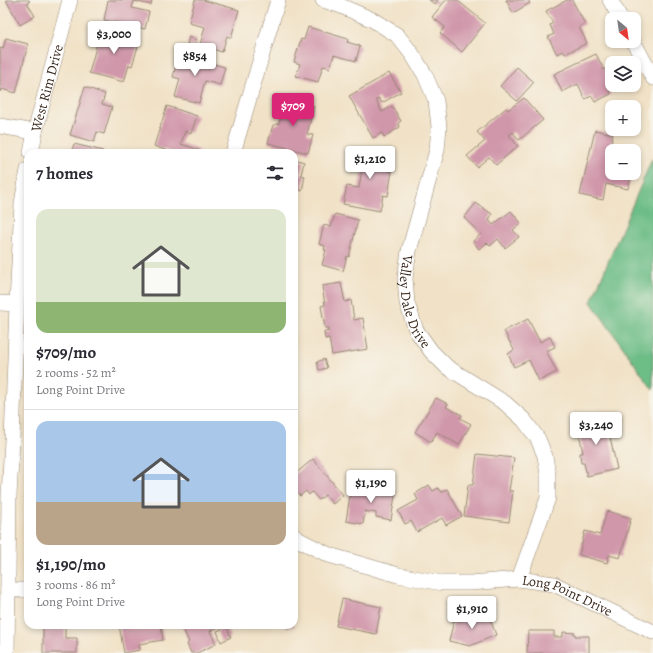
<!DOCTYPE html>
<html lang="en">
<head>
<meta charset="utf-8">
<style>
	:root { --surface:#fff; --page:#f7f7f7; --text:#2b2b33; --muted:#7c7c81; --line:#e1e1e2; --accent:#db2777 }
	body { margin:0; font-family:Alegreya,serif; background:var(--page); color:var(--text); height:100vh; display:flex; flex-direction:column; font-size:15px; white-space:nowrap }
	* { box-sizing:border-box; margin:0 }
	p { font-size:13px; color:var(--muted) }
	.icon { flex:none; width:22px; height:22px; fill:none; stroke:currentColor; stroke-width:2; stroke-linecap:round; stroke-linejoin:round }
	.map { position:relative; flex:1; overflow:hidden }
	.details { position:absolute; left:24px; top:149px; width:274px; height:480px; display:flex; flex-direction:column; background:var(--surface); border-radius:12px; box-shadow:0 2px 6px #0003 }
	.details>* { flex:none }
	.needle { width:26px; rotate:151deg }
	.controls { position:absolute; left:605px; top:12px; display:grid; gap:8px }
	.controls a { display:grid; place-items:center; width:36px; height:36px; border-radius:8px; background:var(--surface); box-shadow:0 2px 6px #0003; font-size:20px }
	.price { position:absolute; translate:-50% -34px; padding:0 9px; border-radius:4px; background:#fff; color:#222; font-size:13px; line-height:26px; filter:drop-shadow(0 1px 2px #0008) }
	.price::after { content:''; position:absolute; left:50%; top:24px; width:12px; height:9px; margin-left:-6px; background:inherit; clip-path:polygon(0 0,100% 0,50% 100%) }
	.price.selected { background:var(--accent); color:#fff }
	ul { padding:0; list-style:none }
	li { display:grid; align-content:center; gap:8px; height:212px; padding:0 12px }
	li+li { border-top:1px solid var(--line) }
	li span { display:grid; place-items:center; height:124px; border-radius:12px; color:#555 }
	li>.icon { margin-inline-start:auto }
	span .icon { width:72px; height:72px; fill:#fffc; stroke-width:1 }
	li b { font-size:17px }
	h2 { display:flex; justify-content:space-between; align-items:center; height:48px; padding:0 12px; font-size:17px }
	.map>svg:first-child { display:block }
</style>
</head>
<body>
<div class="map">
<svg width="653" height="653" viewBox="0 0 653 653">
	<rect width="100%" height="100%" fill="#f7f3e8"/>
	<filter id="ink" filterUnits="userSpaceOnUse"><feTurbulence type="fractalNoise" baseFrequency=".025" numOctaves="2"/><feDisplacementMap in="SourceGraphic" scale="8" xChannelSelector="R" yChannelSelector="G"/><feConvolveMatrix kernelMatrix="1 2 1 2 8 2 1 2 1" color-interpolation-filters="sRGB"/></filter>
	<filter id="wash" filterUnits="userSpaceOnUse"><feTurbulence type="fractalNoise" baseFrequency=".012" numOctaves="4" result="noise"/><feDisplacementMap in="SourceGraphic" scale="16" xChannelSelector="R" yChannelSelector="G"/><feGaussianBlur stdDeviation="0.9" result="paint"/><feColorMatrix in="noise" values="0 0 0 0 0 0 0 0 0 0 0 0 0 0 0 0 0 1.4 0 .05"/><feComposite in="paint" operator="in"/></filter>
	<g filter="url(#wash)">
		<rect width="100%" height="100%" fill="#f1e2c7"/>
		<!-- forest -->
		<path fill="#6dbd87" stroke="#547452" d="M652 159 653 160V390L591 302Z"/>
		<g id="blocks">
			<!-- building -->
			<g fill="#d096aa">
				<path d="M6 0H29L30 1 27 3 35 16 20 25Z"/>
				<path d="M108 0H152L151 5 134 1 132 8 149 12 145 29 104 20Z"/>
				<path d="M195 0H203L239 10 231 38 227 36 222 52 200 45 205 27 189 23Z"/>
				<path d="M429 0H438L435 4Z"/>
				<path d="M447 0H457L485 23 462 52 440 33 445 27 432 17 445 1Z"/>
				<path d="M506 0H528L530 3 513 13Z"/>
				<path d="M567 0H572L585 24 579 27 587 43 565 54 563 51 557 54 548 37 554 34 550 25 553 23 546 11Z"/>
				<path d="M308 27 348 39 347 42 360 46 356 61 334 55 330 68 323 66 318 82 296 76 300 64 294 62 301 39 304 40Z"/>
				<path d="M101 29 140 40 132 66 129 65 124 82 89 73Z"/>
				<path d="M189 37 197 40 195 46 187 44Z"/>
				<path d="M6 38 28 44 16 93 1 89 0 92V48L3 49Z"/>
				<path d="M596 54 604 70 606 69 612 81V86L608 88 611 94 595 102 592 96 585 99 578 84 562 92 554 74Z"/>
				<path d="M179 55 225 67 220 85 205 81 199 103 175 97 180 79 173 77Z"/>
				<path d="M517 67 534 82 517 101 500 86Z"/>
				<path d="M389 73 401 92 382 103 379 98 376 100 382 112 392 106 401 121 398 123 400 127 384 137 382 133 373 138 349 96Z"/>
				<path d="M85 87 105 94 102 104 112 107 104 134 97 132 94 142 70 135Z"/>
				<path d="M524 98 543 120 519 140 513 132 509 135 518 146 496 165 489 157 477 167 467 156 485 141 477 132 506 108 508 110Z"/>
				<path d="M285 99 314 106 307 134 313 135 308 153 268 143 273 125H276L277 123 279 124Z"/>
				<path d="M167 106 197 116 191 133 185 131 181 144 199 150 198 153H173L154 146Z"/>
				<path d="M595 130 613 134 610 150 612 151 611 157 607 173 615 174V173H632L628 189 606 184 603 200 580 195Z"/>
				<path d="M74 144 103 151 102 153H71Z"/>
				<path d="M354 149 390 155 387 171H392L388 196 383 195 380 211 343 204 347 186 359 188 362 169 351 167Z"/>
				<path d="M294 159 304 162 301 175 305 176 302 191 298 189 295 203Z"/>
				<path d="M476 203 492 214 489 220 493 225 511 211 521 223 513 230 519 237 505 248 498 239 490 246 487 243 479 249 473 241 481 234 464 218Z"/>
				<path d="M335 214 358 220 349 257 347 256 343 271 322 265 326 250H324L325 246 319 244 324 225 331 227Z"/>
				<path d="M341 283 345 302 351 300 354 320 363 318 368 349 332 355 329 338 325 339 324 332 329 331V328H325L321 306 325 305 322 286Z"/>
				<path d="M528 319 540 342 550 337 555 347 546 351 557 372 539 381 529 360 514 367 508 354 514 350 504 331Z"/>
				<path d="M324 359 327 368 319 370 317 362Z"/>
				<path d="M436 398 448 404 446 407 462 415 460 418 471 424 459 445 437 432 431 442 415 432Z"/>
				<path d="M605 416 606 423H607L617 469 587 476 584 463H581L580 453H583L577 422Z"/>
				<path d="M477 454 514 458 509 491H513L509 522 464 516 468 485H473Z"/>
				<path d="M313 459 343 495 333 504 325 495 319 500 312 492 309 495 306 491 300 496 294 489V475Z"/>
				<path d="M429 485 433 491 438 488 441 492 447 489 462 516 446 525 442 518 417 532 411 521 405 524 398 511 418 500 415 494Z"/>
				<path d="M369 486 396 490 391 520 376 517V513L365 511 363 524 346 521 351 489 368 491Z"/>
				<path d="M607 511 631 518 620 558 609 555 607 563 579 555 585 531 600 535Z"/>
				<path d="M342 599 381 607 376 634 336 626Z"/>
				<path d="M471 613 474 619H481L489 616 496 635 470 646 449 641 454 620H462L463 614Z"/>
				<path d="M43 625H65V638H77V653H43Z"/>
				<path d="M119 625H161L163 640 139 644 140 650 124 653Z"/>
				<path d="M181 625H224L210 631 216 644 197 653H191L187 644 189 642Z"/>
				<path d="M286 625H295V626L287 628Z"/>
				<path d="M227 627 231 637 221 642 217 631Z"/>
				<path d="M528 631H554V637H563V632L575 633V636H589V653H527Z"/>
			</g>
		</g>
	</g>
	<g filter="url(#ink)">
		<use href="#blocks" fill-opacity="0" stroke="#968672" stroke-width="1"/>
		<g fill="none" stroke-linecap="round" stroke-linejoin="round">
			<!-- street casing -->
			<g stroke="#968672" stroke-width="16">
				<g id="street">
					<path id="s1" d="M323 0 341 6 373 20 397 35 412 54 425 75 436 101 439 127 437 150 409 251 405 278 407 303 416 330 431 351 447 367 505 403 524 420 538 439 545 456 548 475V498L519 579"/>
					<path d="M610 0 621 19"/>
					<path d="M633 41 653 78"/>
					<path d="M0 126 35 132"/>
					<path id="s2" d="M31 153 35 132 70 0"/>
					<path d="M233 153 278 0"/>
					<path d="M0 303 17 304"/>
					<path id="s3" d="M294 536 301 541 329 555 398 575 442 583H471L519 579 554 584 653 632"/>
					<path d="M8 590H28"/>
					<path d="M7 653 9 496 12 440 17 304 22 203 28 170"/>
				</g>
			</g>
			<!-- street -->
			<use href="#street" stroke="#fff" stroke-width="15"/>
		</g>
	</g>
	<g text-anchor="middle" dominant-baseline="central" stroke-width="3" stroke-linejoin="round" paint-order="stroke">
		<!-- street labels -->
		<g font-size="14" fill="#3b2a1e" stroke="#f7f3e8">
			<text stroke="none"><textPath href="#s2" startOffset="67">West Rim Drive</textPath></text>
			<text stroke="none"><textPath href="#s1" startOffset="366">Valley Dale Drive</textPath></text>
			<text stroke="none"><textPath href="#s3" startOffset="285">Long Point Drive</textPath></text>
		</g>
	</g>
</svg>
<div class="controls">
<a><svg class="needle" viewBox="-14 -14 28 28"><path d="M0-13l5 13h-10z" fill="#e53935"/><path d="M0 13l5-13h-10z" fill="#7c7c81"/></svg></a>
<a><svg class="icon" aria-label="layers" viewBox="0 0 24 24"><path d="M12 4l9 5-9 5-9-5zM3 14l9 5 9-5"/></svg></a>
<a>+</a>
<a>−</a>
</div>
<b class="price" style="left:114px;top:55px">$3,000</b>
<b class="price" style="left:195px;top:77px">$854</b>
<b class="price selected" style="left:293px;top:127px">$709</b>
<b class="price" style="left:370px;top:180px">$1,210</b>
<b class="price" style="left:596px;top:446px">$3,240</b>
<b class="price" style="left:371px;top:504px">$1,190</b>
<b class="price" style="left:472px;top:630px">$1,910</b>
<section class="details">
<h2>7 homes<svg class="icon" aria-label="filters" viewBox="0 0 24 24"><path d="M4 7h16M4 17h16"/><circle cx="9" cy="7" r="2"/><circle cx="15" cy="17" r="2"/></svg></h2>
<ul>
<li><span style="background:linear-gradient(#dfe7d0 75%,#8fb573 0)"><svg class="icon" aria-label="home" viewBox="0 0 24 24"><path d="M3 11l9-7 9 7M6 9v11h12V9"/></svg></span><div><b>$709/mo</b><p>2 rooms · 52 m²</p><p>Long Point Drive</p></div></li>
<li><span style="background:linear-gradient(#a9c7e8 65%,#b9a48a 0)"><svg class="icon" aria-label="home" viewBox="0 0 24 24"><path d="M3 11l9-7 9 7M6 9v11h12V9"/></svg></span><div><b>$1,190/mo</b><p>3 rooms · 86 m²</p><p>Long Point Drive</p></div></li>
</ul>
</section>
</div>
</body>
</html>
